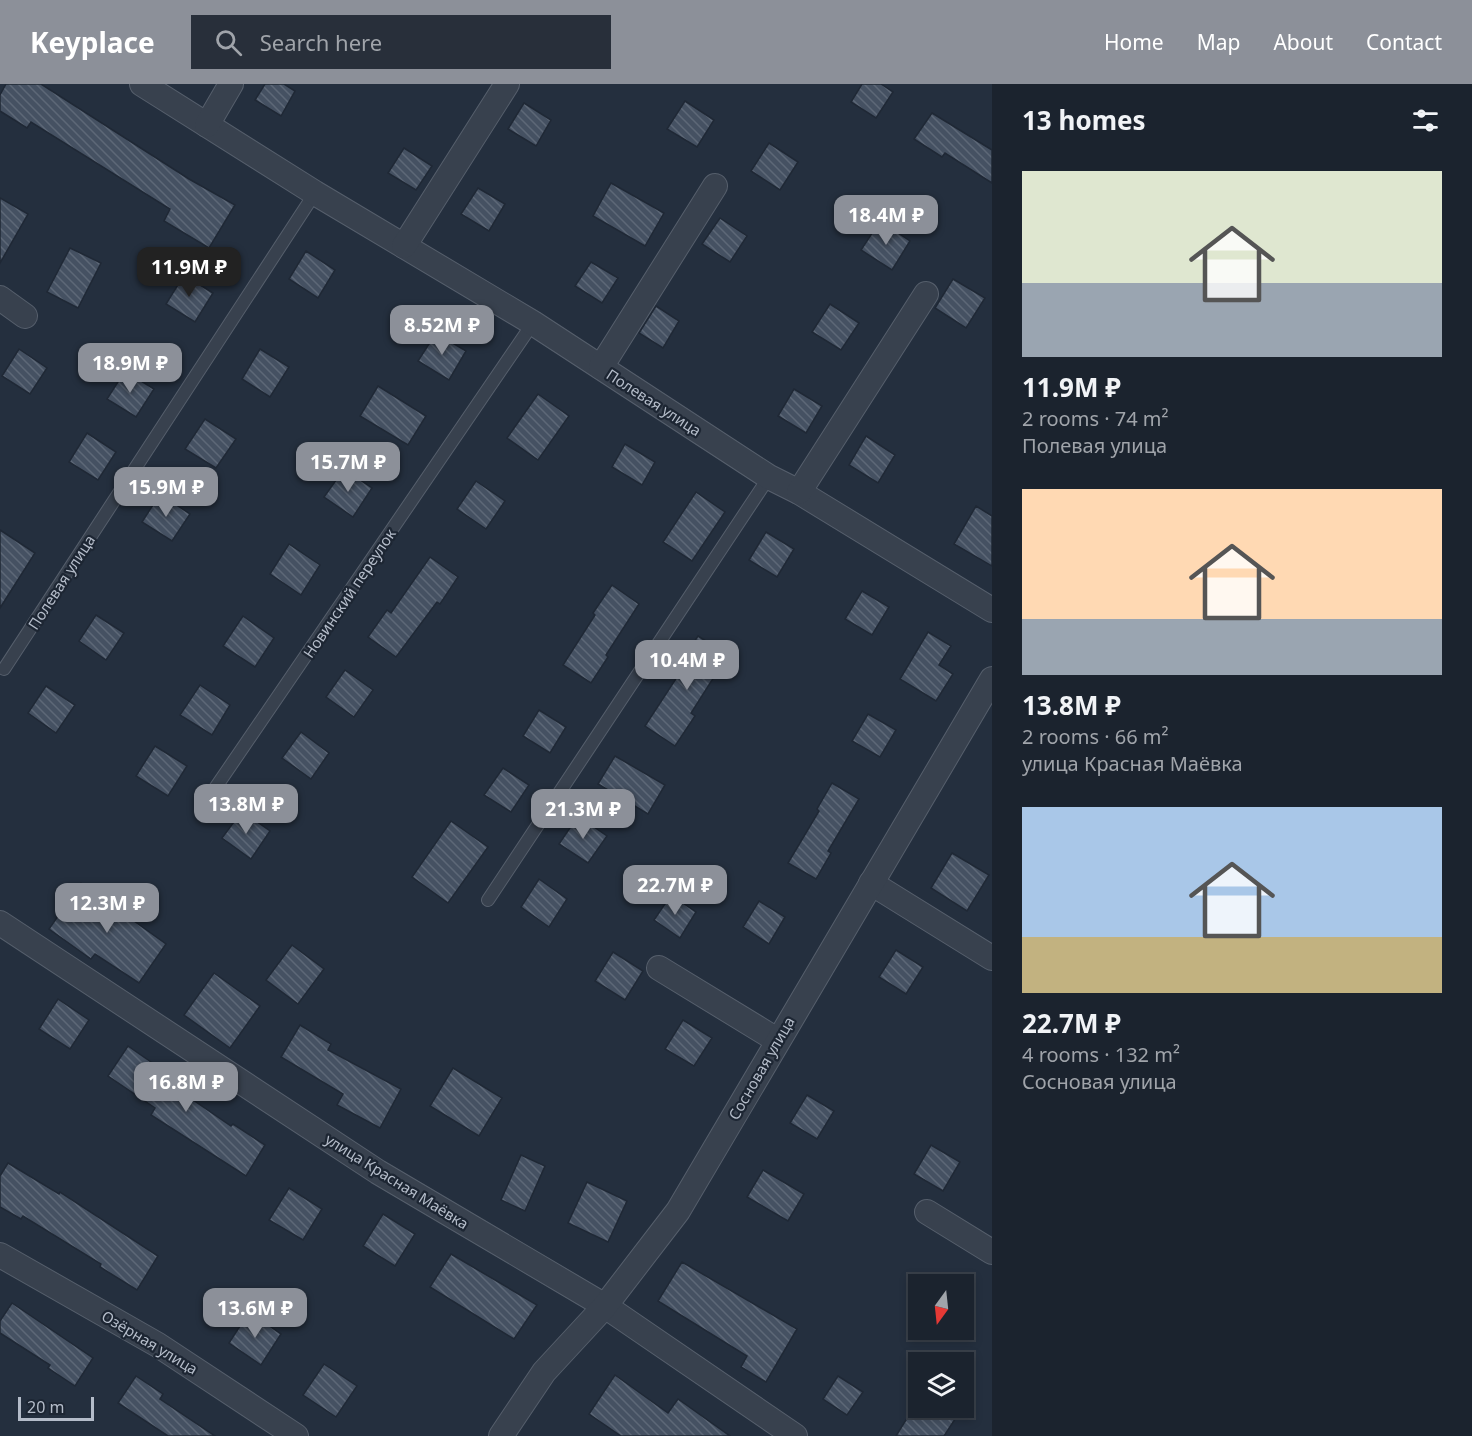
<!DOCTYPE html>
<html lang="en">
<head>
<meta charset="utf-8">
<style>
	:root { --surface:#1b232e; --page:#282f3a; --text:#f1f3f6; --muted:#a0a4aa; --line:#39404a; --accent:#8c9099 }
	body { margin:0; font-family:"Noto Sans",sans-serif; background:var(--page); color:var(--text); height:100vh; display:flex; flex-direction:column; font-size:22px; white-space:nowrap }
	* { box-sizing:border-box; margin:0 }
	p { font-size:20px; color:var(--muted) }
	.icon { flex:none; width:33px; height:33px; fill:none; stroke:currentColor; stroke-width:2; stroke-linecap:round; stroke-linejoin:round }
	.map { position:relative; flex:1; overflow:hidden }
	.panel { display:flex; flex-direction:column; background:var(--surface); width:480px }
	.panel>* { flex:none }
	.needle { width:39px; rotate:195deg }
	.fabs { position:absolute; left:908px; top:1190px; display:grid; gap:12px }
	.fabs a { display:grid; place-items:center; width:66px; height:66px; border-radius:0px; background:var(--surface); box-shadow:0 3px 9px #0003,0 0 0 2px var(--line); font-size:30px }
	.scale { position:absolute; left:18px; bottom:15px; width:76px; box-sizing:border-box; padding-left:6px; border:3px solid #b4bcc9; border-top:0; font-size:16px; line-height:21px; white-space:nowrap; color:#b4bcc9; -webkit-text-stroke:4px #1d2633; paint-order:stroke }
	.price { position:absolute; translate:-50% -51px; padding:0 14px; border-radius:12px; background:var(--accent); color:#fff; font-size:20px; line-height:39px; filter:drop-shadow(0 2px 3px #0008) }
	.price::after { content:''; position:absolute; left:50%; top:36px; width:18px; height:14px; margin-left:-9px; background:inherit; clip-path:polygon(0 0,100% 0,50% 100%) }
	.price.current { background:#222; color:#fff }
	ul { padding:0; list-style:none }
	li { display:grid; align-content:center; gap:12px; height:318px; padding:0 30px }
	li span { display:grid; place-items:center; height:186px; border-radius:0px; color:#555 }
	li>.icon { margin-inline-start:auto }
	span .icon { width:108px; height:108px; fill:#fffc; stroke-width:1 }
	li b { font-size:26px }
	h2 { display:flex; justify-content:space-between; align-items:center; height:72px; padding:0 30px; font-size:26px }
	header { display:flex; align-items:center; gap:36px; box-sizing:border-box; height:84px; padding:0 30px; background:var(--accent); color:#fff }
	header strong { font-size:28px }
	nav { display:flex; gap:33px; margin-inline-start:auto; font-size:21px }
	.search { width:420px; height:54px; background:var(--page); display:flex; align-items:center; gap:15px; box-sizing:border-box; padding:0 21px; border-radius:0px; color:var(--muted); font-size:22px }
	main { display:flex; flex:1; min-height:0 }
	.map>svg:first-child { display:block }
</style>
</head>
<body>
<header>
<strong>Keyplace</strong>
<div class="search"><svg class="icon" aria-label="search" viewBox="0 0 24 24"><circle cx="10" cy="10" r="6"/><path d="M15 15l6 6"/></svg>Search here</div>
<nav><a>Home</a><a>Map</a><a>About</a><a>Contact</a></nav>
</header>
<main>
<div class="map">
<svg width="992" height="1352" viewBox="0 0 992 1352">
	<defs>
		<pattern id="building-back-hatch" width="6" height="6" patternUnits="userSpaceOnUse" patternTransform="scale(1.5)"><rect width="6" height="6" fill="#455162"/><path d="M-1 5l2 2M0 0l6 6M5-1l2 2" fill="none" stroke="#5d6877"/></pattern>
	</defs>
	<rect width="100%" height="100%" fill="#242f3e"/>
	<!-- building -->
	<g fill="url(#building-back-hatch)" stroke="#1f2835" stroke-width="1.5">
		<path d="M6 0H41L189 95 235 121 209 164 164 137 170 125 31 38 27 44 0 27V11Z"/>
		<path d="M265 0H284L295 7 281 32 255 16Z"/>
		<path d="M862 0H881L893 8 876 34 851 18Z"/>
		<path d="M685 17 714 36 697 63 667 45Z"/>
		<path d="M524 19 551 36 536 62 508 45Z"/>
		<path d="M932 29 992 66V99L945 69 942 73 914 55Z"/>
		<path d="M769 59 798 78 780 106 751 87Z"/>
		<path d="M404 64 432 82 416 106 388 89Z"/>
		<path d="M611 99 664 129 645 162 593 132Z"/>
		<path d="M478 104 505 120 489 147 461 130Z"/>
		<path d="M0 114 28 130 0 179Z"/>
		<path d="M720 134 747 152 730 178 702 160Z"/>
		<path d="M880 137 910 157 892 186 861 166Z"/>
		<path d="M70 164 101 179 78 224 47 208Z"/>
		<path d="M306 167 335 186 318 214 289 195Z"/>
		<path d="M591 178 618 194 602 219 575 202Z"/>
		<path d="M184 191 213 209 195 238 166 220Z"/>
		<path d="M953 195 985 214 966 244 935 224Z"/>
		<path d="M830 220 859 239 841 266 812 248Z"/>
		<path d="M656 222 679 237 663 264 639 249Z"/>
		<path d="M436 249 466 267 449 296 418 277Z"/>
		<path d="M19 265 47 284 30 310 2 292Z"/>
		<path d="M260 265 289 283 270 313 242 295Z"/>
		<path d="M125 287 154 305 136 333 107 315Z"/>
		<path d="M378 302 426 332 408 361 360 332Z"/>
		<path d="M794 305 822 322 806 349 778 332Z"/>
		<path d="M538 310 569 332 538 376 507 354Z"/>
		<path d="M205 335 236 355 216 384 185 365Z"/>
		<path d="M87 349 116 368 98 396 69 378Z"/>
		<path d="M866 352 895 371 878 399 849 381Z"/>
		<path d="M625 360 655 378 642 401 612 383Z"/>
		<path d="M344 385 372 404 353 433 324 413Z"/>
		<path d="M476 397 505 417 486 445 457 425Z"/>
		<path d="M696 408 725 428 692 477 663 458Z"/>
		<path d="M160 410 190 430 172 457 142 438Z"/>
		<path d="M976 422 992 432V482L954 460Z"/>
		<path d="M0 446 35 469 0 524Z"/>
		<path d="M766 448 794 465 777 493 749 476Z"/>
		<path d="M289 460 320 481 301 511 270 490Z"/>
		<path d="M430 473 458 493 440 520 437 518 396 573 368 553 387 526 391 529Z"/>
		<path d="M612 501 639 520 606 571 608 573 591 599 563 581 595 531 593 529Z"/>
		<path d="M862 507 889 523 872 551 845 535Z"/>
		<path d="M96 531 124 549 106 576 79 557Z"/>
		<path d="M243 532 274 554 255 583 223 562Z"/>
		<path d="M928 548 951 562 939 581 953 590 936 617 900 595Z"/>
		<path d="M698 552 728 571 691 629 695 632 675 662 645 642 683 584 679 581Z"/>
		<path d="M345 586 373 606 354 633 326 613Z"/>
		<path d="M200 601 230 621 212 651 180 631Z"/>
		<path d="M46 602 75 621 56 649 28 629Z"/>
		<path d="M539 626 566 643 550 669 523 652Z"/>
		<path d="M868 630 896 646 880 673 852 657Z"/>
		<path d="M301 648 329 669 311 695 282 674Z"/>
		<path d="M155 662 187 682 168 712 136 692Z"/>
		<path d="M615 672 665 701 648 730 598 700Z"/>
		<path d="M503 684 529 701 511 728 484 711Z"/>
		<path d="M832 699 859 715 828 767 831 769 816 795 788 779 819 727 817 725Z"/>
		<path d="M242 727 270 747 251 775 222 754Z"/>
		<path d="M578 732 607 752 588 779 559 760Z"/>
		<path d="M451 737 488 763 448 819 412 793Z"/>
		<path d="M952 769 989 791 967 827 931 804Z"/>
		<path d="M539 795 567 815 549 843 521 823Z"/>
		<path d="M81 799 166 860 139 899 95 870 91 875 49 845Z"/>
		<path d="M671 811 696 828 680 854 654 836Z"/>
		<path d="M759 817 785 833 769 860 743 843Z"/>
		<path d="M292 861 324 885 298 920 266 896Z"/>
		<path d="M896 866 923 883 906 910 879 893Z"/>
		<path d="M613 868 643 887 625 916 595 897Z"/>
		<path d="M214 889 260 922 230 964 184 931Z"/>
		<path d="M58 915 89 936 70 965 39 945Z"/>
		<path d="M683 936 712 954 694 982 665 965Z"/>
		<path d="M300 941 331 960 328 966 401 1005 380 1044 337 1021 343 1010 281 973Z"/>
		<path d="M128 962 158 983 154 989 231 1042 233 1040 265 1061 246 1092 151 1031 155 1024 108 992Z"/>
		<path d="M453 984 502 1014 479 1052 430 1022Z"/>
		<path d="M807 1011 834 1027 817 1055 790 1039Z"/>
		<path d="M931 1061 960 1078 943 1107 914 1090Z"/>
		<path d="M521 1071 545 1082 525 1127 501 1116Z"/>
		<path d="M8 1079 59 1110 60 1108 158 1172 137 1206 100 1183 101 1180 23 1132 21 1135 0 1123V1092Z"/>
		<path d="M763 1086 804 1110 788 1137 747 1113Z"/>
		<path d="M587 1098 627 1117 608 1158 568 1139Z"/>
		<path d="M289 1104 322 1125 303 1156 269 1136Z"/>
		<path d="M383 1130 415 1150 395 1182 363 1162Z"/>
		<path d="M451 1170 537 1221 514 1255 430 1203Z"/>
		<path d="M682 1178 797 1245 766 1298 741 1283 747 1272 658 1217Z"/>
		<path d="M12 1219 93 1274 75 1302 48 1284 50 1281 0 1249V1237Z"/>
		<path d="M249 1228 281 1250 261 1281 229 1259Z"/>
		<path d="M324 1280 357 1302 336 1333 303 1311Z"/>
		<path d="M615 1291 668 1329 678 1315 730 1352H621L589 1330Z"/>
		<path d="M136 1292 163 1310 160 1315 215 1352H168L118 1319Z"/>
		<path d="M838 1292 863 1308 847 1331 823 1315Z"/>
		<path d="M914 1323H963L944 1352H896Z"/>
	</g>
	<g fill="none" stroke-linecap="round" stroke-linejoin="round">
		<!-- service casing -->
		<g stroke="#565f6c" stroke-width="14">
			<g id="service">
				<path d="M4 585 315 109"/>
				<path d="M205 719 533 239"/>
				<path d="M488 816 769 393"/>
			</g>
		</g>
		<!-- minor casing -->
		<g stroke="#565f6c" stroke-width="26">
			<g id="minor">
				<path d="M142 0 315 109 533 239 769 393 799 408 992 526"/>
				<path d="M207 41 231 0"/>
				<path d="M404 162 507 0"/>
				<path d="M0 214 25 232"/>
				<path d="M601 283 715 102"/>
				<path d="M799 408 926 210"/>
				<path d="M871 799 992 874"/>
				<path d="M0 839 378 1088 605 1222 795 1352"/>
				<path d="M659 884 777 956"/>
				<path d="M927 1128 992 1168"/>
				<path d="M0 1171 158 1261 296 1352"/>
				<path d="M501 1352 544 1288 605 1222 678 1127 992 595"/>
			</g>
		</g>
		<!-- service -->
		<use href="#service" stroke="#38414e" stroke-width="12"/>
		<!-- minor -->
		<use href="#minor" stroke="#38414e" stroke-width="24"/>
	</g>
	<g text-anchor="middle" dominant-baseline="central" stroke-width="4.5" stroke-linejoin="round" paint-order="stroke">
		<!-- street labels -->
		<g font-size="15" fill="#b4bcc9" stroke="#1d2633">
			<text transform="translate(654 318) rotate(33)">Полевая улица</text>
			<text transform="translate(61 498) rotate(-57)">Полевая улица</text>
			<text transform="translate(349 509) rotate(-56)">Новинский переулок</text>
			<text transform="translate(761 984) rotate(-60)">Сосновая улица</text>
			<text transform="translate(397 1097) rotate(32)">улица Красная Маёвка</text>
			<text transform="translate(150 1258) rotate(31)">Озёрная улица</text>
		</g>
	</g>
</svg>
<div class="fabs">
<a><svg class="needle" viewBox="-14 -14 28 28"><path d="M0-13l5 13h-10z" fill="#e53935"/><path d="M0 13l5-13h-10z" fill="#a0a4aa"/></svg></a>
<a><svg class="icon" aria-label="layers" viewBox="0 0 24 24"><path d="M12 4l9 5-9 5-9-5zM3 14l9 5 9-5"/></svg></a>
</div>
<div class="scale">20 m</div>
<b class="price" style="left:886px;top:162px">18.4M ₽</b>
<b class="price current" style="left:189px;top:214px">11.9M ₽</b>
<b class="price" style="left:442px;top:272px">8.52M ₽</b>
<b class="price" style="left:130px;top:310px">18.9M ₽</b>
<b class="price" style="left:348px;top:409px">15.7M ₽</b>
<b class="price" style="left:166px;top:434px">15.9M ₽</b>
<b class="price" style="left:687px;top:607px">10.4M ₽</b>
<b class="price" style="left:246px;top:751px">13.8M ₽</b>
<b class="price" style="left:583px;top:756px">21.3M ₽</b>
<b class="price" style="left:675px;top:832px">22.7M ₽</b>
<b class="price" style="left:107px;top:850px">12.3M ₽</b>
<b class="price" style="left:186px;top:1029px">16.8M ₽</b>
<b class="price" style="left:255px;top:1255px">13.6M ₽</b>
</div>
<section class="panel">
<h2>13 homes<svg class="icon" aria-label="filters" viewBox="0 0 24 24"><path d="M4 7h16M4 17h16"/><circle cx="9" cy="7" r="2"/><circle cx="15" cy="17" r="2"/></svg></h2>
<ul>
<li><span style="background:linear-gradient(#dfe7d0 60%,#9aa5b1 0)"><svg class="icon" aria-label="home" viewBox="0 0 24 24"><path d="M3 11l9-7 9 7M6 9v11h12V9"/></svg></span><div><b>11.9M ₽</b><p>2 rooms · 74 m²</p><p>Полевая улица</p></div></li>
<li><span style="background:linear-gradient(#ffd9b3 70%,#9aa5b1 0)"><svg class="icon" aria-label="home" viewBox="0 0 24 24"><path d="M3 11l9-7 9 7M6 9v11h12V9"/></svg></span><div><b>13.8M ₽</b><p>2 rooms · 66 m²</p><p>улица Красная Маёвка</p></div></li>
<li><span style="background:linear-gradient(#a9c7e8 70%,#c2b280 0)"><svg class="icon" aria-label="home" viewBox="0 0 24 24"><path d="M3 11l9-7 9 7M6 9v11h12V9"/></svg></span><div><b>22.7M ₽</b><p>4 rooms · 132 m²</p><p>Сосновая улица</p></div></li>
</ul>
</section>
</main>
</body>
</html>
